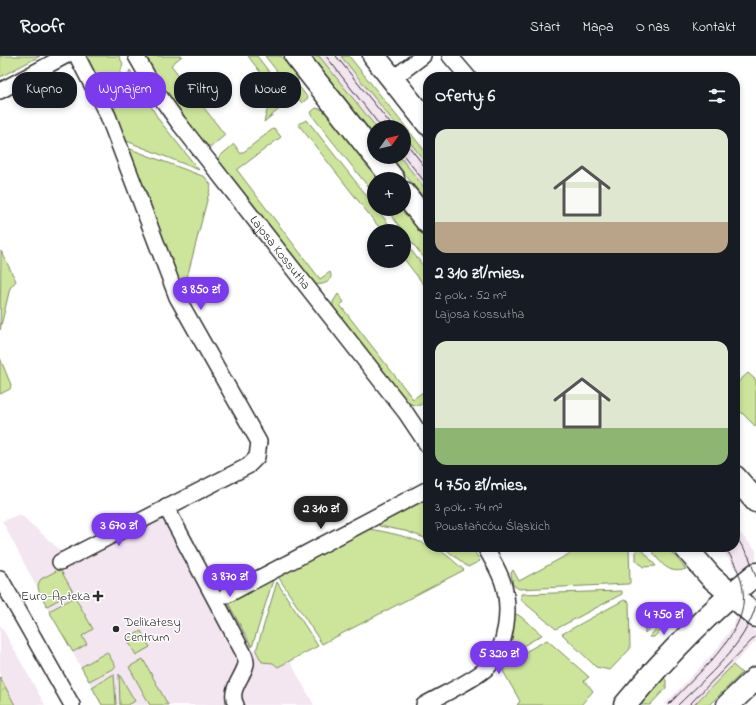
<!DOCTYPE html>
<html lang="pl">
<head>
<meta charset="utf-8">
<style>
	:root { --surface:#171b24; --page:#20242c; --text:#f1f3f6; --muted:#9ea1a6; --line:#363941; --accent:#7c3aed }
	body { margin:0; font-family:"Indie Flower",sans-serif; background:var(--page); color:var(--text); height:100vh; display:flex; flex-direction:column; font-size:15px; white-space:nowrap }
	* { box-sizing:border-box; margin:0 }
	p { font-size:13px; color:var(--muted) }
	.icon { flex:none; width:22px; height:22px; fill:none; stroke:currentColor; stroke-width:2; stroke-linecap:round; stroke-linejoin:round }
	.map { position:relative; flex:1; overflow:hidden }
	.details { position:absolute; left:423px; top:16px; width:317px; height:480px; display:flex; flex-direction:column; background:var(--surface); border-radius:16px; box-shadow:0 2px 6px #0003 }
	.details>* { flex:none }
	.banner { position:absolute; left:12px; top:16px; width:351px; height:36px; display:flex; gap:8px }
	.needle { width:26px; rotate:56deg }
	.tools { position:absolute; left:367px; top:64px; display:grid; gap:8px }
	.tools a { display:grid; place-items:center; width:44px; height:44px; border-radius:50%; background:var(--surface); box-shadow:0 2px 6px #0003; font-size:20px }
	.price { position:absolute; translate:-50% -34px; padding:0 9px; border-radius:14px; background:var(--accent); color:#fff; font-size:13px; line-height:26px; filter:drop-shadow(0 1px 2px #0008) }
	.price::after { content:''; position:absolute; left:50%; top:24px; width:12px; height:9px; margin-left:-6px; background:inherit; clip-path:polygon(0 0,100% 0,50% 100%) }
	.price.on { background:#222; color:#fff }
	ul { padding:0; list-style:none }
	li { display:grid; align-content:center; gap:8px; height:212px; padding:0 12px }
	li span { display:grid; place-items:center; height:124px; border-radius:12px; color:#555 }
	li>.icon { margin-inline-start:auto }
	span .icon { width:72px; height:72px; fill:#fffc; stroke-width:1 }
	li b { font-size:17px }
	h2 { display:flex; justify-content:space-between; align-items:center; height:48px; padding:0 12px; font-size:17px }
	.tag { padding:0 14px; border-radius:16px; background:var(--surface); box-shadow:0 2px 6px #0003; font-size:14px; line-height:36px }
	.tag.on { background:var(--accent); color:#fff }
	header { display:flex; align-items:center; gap:24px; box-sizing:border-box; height:56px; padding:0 20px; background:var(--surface); border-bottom:1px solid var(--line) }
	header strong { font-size:19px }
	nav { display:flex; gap:22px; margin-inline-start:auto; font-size:14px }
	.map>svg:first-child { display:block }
</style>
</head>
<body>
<header>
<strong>Roofr</strong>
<nav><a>Start</a><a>Mapa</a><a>O nas</a><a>Kontakt</a></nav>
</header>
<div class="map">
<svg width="756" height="649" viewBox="0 0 756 649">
	<defs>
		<pattern id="park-crowns" width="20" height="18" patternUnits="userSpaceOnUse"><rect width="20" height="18" fill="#cde59b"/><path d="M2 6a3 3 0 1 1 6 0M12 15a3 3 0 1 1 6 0" fill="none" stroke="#b0c586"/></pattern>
	</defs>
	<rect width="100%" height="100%" fill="#fff"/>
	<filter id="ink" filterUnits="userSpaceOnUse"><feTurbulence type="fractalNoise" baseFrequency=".025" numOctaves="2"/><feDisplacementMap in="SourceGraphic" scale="8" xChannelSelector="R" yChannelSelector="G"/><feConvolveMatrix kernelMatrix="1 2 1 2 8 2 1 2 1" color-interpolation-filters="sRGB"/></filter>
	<g filter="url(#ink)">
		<!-- built -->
		<g fill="#f4e6f1">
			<path d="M319 0H341L398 71H376Z"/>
			<path d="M404 79 428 109V136L400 101H404Z"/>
			<path d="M172 442 252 591 262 606 273 607 279 611 290 605 314 649H102L49 555 2 465 20 458 62 496H68Z"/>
			<path d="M735 472 756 494V504L741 517 735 513 721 491H735Z"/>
			<path d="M737 559 756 576V585L694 649H664L716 594 733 570Z"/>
			<path d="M0 568 45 649H0Z"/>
		</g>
		<!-- grass -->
		<g fill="#cde59b" stroke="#7c8863">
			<path d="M0 0H40L0 21Z"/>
			<path d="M90 0H119L123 8 109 51 85 3Z"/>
			<path d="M146 0H182L171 9 225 79 212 90H207L168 41Z"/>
			<path d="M248 0H257L289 42V45L264 66 268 51 279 41Z"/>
			<path d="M265 0H281L298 21 297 28 308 42 302 47Z"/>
			<path d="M311 0H319L376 71H374V79Z"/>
			<path d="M341 0H349L428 99V109L404 79V71H398Z"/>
			<path d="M130 14 159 64 199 114 124 84 113 57Z"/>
			<path d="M316 52 324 54 379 123H374V138L310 57Z"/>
			<path d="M307 64 374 149V153H377L394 175H382L298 68Z"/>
			<path d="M274 72 281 81 237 114 320 223 330 216C335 226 320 231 313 227L217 104 219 101 234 88 241 98Z"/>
			<path d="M125 91 205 121 211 129 183 237Z"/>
			<path d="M391 101H400L428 136V147Z"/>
			<path d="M386 153H402L428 185V207Z"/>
			<path d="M411 194 428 216V234L404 203V200Z"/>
			<path d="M1 195 16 225 10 232 0 274Z"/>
			<path d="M338 238 344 246 340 249 413 343 423 336C428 349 419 352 408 347L333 252V246Z"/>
			<path d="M0 302 11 329 10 333 0 338Z"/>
			<path d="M748 317 756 324V371L735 350V325L737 327Z"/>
			<path d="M428 440V483L405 475 379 470 378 466Z"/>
			<path d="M368 473C389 476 409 481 428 489V491C441 491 454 506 464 514L322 588 277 519Z"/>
			<path d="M443 491H472L480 505 468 511Z"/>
			<path d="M582 491H629L630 527 628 528 519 533 513 529 511 517 513 514 519 525Z"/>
			<path d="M636 491H640L656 510 643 511 636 504Z"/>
			<path d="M649 491H667L686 513C667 520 659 504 649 491Z"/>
			<path d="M60 513 73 536 47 550C42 541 34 532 41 523Z"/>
			<path d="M274 521 252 591 228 547Z"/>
			<path d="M277 526 318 590 278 611 273 607 262 606 256 595Z"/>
			<path d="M622 535V538L556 573 521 544V538Z"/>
			<path d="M75 541 93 573 82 580 87 588 73 596 49 555Z"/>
			<path d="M624 544 629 546 630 593 610 614 596 611 562 578Z"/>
			<path d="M663 549H668L670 551 645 577 644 567Z"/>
			<path d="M674 554 676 556 677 561 669 567 654 581H649Z"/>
			<path d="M514 557 520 560 542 579 509 598 502 603 508 593Z"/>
			<path d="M141 575 150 591 136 599 127 583Z"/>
			<path d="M547 584 589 621 584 625 593 635 581 649H517L520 645 503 615 512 603Z"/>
			<path d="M107 596 116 611 89 625 81 611Z"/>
			<path d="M143 603 168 649H150L129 611Z"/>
			<path d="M733 609 742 617 709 649H694Z"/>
			<path d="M114 618 116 649H102L92 631Z"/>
			<path d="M119 618 135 645 128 649H120Z"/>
			<path d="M662 620 666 624V632L650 649H638Z"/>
		</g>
		<!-- park -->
		<path fill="url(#park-crowns)" stroke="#7c8863" d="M0 621 15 649H0Z"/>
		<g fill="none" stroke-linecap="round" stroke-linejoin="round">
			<!-- minor casing -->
			<g stroke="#2b2b2b" stroke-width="18">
				<g id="minor">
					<path id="s1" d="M136 0 156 35 178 66 406 357 428 390"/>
					<path d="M450 0 468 21"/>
					<path d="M392 23 423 0"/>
					<path d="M0 35 65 0"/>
					<path d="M166 451 243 596C244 599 247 604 246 608 243 622 228 634 236 649"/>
					<path d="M60 506 248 410 257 401 259 386 177 241 108 60 77 0"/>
					<path d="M0 522 72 649"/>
					<path d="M227 539 428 433"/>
					<path d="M424 649C441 639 475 624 488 611 507 591 511 552 503 527 499 514 491 502 485 491"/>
				</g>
			</g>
			<!-- secondary casing -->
			<g stroke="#2b2b2b" stroke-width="25">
				<g id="secondary">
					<path d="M296 0 374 99"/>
					<path d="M374 0 428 68"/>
					<path d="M376 101 393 123"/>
					<path d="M404 137 428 167"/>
					<path d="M735 421 756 445"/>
					<path d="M685 491 711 521 756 560"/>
					<path d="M625 649C666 600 706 558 756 518"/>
					<path d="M728 649 756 622"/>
				</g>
			</g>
			<!-- minor -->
			<use href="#minor" stroke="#fff" stroke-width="15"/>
			<!-- secondary -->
			<use href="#secondary" stroke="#fff" stroke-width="22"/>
			<!-- tram -->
			<g stroke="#2b2b2b" stroke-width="1">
				<path d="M326 0 381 71"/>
				<path d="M336 0 393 71"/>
				<path d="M404 84 428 115"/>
				<path d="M404 100 428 130"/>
				<path d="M735 479 749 501 756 521"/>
				<path d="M710 606C746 566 756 539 725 491"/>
				<path d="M668 649 713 603"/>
				<path d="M678 649C707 620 745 590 756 549"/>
				<path d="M689 649 756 580"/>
			</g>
		</g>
	</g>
	<!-- markers -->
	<g fill="#2b2b2b" stroke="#fff" stroke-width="1.5">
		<path d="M96 534h4v4h4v4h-4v4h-4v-4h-4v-4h4z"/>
		<circle cx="116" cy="573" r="4"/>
	</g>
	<g text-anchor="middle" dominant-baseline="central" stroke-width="3" stroke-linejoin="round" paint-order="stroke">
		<!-- street labels -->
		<g font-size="13" fill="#2b2b2b" stroke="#fff">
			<text stroke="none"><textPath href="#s1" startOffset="244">Lajosa Kossutha</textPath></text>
		</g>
		<!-- poi labels -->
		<g font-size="13" fill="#2b2b2b" stroke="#fff" text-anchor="end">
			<text x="90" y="540">Euro-Apteka</text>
			<text x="124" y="566" text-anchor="start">Delikatesy<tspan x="124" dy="15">Centrum</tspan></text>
		</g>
	</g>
</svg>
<div class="tools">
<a><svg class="needle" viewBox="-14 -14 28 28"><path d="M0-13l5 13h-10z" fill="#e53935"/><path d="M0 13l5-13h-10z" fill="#9ea1a6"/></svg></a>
<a>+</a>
<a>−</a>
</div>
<b class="price" style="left:201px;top:255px">3 850 zł</b>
<b class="price on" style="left:321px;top:474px">2 310 zł</b>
<b class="price" style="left:119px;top:491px">3 670 zł</b>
<b class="price" style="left:230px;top:542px">3 870 zł</b>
<b class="price" style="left:664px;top:580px">4 750 zł</b>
<b class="price" style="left:499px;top:619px">5 320 zł</b>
<div class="banner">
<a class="tag">Kupno</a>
<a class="tag on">Wynajem</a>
<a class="tag">Filtry</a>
<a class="tag">Nowe</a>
</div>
<section class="details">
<h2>Oferty: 6<svg class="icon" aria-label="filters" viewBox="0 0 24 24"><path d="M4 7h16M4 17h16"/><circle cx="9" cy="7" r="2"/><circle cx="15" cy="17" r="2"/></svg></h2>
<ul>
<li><span style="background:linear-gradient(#dfe7d0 75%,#b9a48a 0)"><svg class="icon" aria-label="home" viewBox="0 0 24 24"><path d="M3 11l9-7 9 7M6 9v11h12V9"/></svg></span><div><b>2 310 zł/mies.</b><p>2 pok. · 52 m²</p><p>Lajosa Kossutha</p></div></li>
<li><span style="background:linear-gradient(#dfe7d0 70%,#8fb573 0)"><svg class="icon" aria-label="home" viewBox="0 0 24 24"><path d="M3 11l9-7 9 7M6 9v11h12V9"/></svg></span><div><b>4 750 zł/mies.</b><p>3 pok. · 74 m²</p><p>Powstańców Śląskich</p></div></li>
</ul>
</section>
</div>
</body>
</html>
